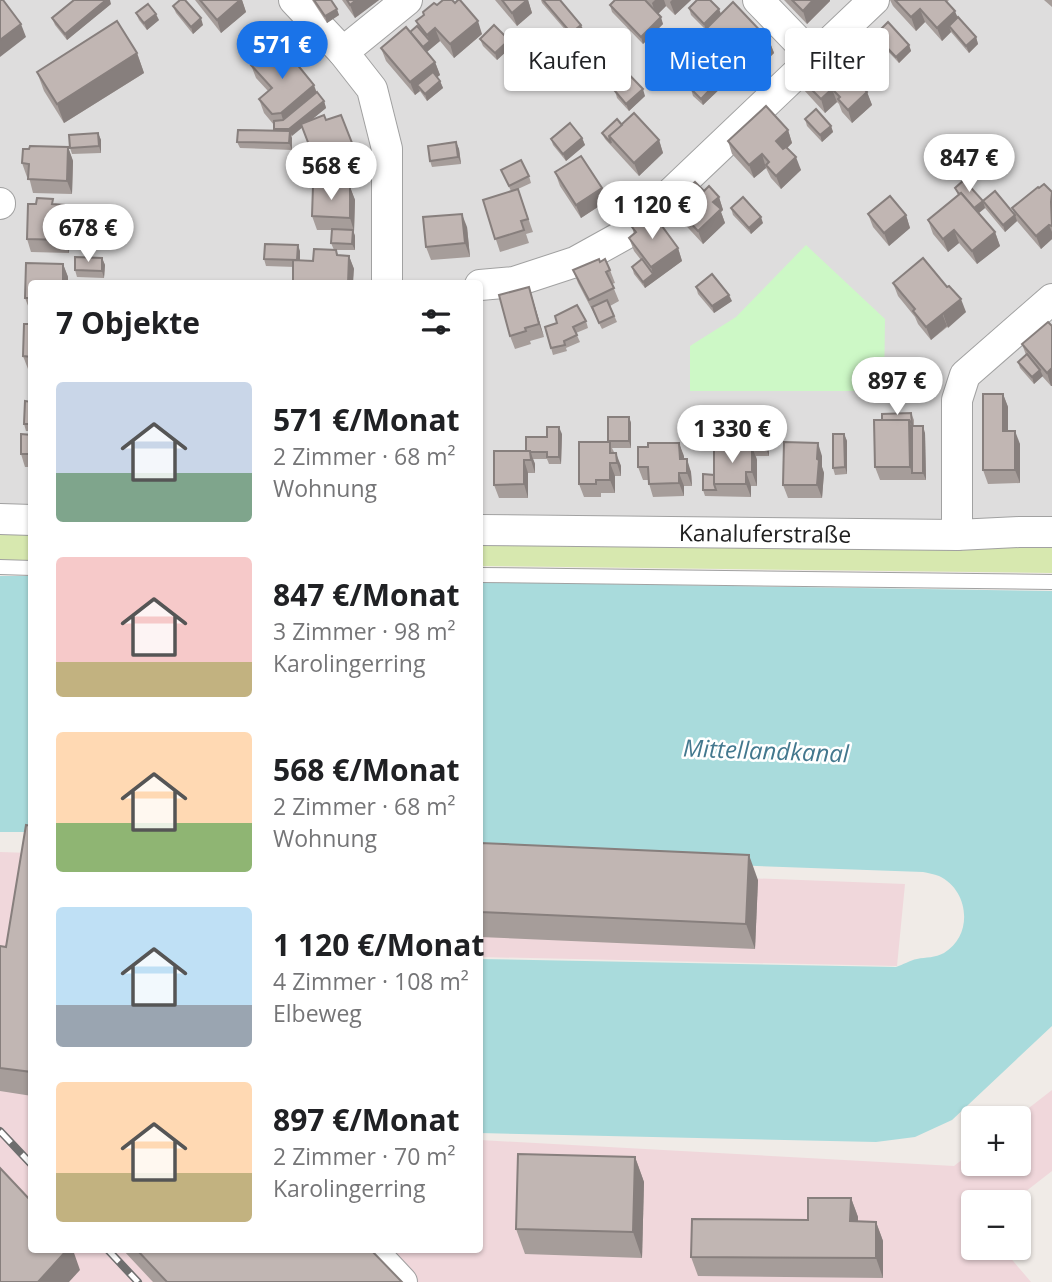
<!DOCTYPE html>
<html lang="de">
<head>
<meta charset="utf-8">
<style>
	:root { --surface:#fff; --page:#f6f6f6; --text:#202124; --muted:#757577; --accent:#1a73e8 }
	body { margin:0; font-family:"Open Sans",sans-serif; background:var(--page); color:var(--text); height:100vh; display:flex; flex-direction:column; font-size:26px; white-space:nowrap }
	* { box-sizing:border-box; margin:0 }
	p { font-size:23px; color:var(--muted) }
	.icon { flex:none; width:38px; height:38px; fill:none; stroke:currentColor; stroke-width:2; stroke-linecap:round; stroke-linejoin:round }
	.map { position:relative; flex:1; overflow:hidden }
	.drawer { position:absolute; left:28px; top:280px; width:455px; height:973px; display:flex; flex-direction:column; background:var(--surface); border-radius:7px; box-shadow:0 2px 5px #0004 }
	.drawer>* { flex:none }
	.top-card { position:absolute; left:504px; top:28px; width:443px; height:63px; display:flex; gap:14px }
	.controls { position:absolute; left:961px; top:1106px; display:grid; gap:14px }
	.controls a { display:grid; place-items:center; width:70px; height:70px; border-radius:7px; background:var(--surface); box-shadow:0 2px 5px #0004; font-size:35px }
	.price { position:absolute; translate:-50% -60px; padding:0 16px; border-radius:24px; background:#fff; color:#222; font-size:23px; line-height:46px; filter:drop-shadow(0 2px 4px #0008) }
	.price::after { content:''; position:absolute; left:50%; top:42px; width:21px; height:16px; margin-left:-10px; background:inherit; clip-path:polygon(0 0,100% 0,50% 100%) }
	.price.current { background:var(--accent); color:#fff }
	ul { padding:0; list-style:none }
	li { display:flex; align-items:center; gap:21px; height:175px; padding:0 28px }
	li span { display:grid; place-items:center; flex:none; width:196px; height:140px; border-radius:7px; color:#555 }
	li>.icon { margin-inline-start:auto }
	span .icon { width:84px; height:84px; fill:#fffc; stroke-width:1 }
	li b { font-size:30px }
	h2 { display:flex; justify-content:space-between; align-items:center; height:84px; padding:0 28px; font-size:30px }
	.tag { padding:0 24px; border-radius:7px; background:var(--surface); box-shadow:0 2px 5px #0004; font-size:24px; line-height:63px }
	.tag.current { background:var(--accent); color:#fff }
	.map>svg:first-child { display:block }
</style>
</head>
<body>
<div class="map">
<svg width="1052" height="1282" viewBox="0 0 1052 1282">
	<rect width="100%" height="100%" fill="#f0ebe7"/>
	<!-- residential -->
	<path fill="#dedddd" d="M0 0H1052V521L480 519V284H32L31 511H0Z"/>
	<!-- commercial -->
	<g fill="#f0d7db">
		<path d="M0 852 31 853 32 1250H480V1140L954 1166 973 1151V1164H1018V1118H1016L1052 1090V1171L1012 1202H973V1248H1002L1031 1282H0Z"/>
		<path d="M480 868 905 884 897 966 480 957Z"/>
	</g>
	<!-- grass -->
	<g fill="#d7e8af">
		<rect x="0" y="533" width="31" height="27"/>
		<path d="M480 542 641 545 1052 548V573L480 566Z"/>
	</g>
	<!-- park -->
	<path fill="#cdf8c6" d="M806 245 885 319 884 391H690V346L736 317Z"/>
	<!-- water -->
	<g fill="#a9dbdc">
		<rect x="0" y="576" width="31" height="256"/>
		<path d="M480 582 1052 591V1026L952 1120 915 1137 876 1142 480 1133V959L896 967C903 965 910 960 917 959 926 957 935 958 944 953 974 935 969 890 939 876 934 874 928 873 923 872L480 856Z"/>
	</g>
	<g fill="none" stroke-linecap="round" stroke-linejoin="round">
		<!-- service casing -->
		<g stroke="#a1a1a1" stroke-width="16">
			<g id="service">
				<path d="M0 567 32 568"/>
				<path d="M480 575 1052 582"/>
			</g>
		</g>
		<!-- minor casing -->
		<g stroke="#a1a1a1" stroke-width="32">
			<g id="minor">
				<path d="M294 0 343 52 372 89 387 149V284"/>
				<path d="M758 0 813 57"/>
				<path d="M343 52 407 0"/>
				<path d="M0 203V204"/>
				<path d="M480 285 514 282 575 262 631 231 874 0"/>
				<path d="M0 519 32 520"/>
				<path id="s1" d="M480 530 957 535 1019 532H1052"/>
				<path d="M957 535V400L965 375 1052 299"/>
				<path d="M372 1250 402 1282"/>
			</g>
		</g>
		<!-- service -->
		<use href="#service" stroke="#fff" stroke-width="14"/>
		<!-- minor -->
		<use href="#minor" stroke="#fff" stroke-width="30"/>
		<!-- rail casing -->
		<g stroke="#6e6e6e" stroke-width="8">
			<g id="rail">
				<path d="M0 1131 32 1165"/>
				<path d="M108 1250 138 1282"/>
			</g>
		</g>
		<!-- rail -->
		<use href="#rail" stroke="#fff" stroke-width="5" stroke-dasharray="16" stroke-linecap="butt"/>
	</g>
	<!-- wall -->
	<g fill="#a69d9a">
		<path d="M195 0H242L246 12 221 33Z"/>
		<path d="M312 0H331L339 15 327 23Z"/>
		<path d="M342 0H379L355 18Z"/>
		<path d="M495 0H528L532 13 517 26Z"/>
		<path d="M541 0H560L584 31 574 40 542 3Z"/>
		<path d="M615 0H691L675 15 666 6 658 14 663 24 643 44 612 12 610 5Z"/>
		<path d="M784 0H830V1L807 24Z"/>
		<path d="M890 0H949L947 2 958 17 976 37 978 44 969 53 951 32 942 41 925 22 916 31 893 6Z"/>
		<path d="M1044 0H1052V7Z"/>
		<path d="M111 4 67 40 55 25 52 18Z"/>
		<path d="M437 5 482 34 454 58 440 41 427 52 435 62 440 75 437 77 440 81 443 88 427 101 420 91 415 95 386 61 381 48 410 32 419 29 416 21 424 15 423 12Z"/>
		<path d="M173 6 203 25 193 34 176 13Z"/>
		<path d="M689 8 721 14 769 40 774 53 751 76 739 65 733 71 734 75 703 105 693 96 691 89 710 71 696 57 691 44 705 29 691 15Z"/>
		<path d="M136 13 159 20 147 30 139 20Z"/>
		<path d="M875 35 909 45 911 51 899 63 878 41Z"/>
		<path d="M480 39 509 40 511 47 497 60 483 46Z"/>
		<path d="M137 53 144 73 64 123 44 91 37 72Z"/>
		<path d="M859 64 864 77 859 82 867 92 872 105 852 123 842 112 839 104 837 102 825 113 803 89 798 76Z"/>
		<path d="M251 65 317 92 324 101 326 108 311 120H326L352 143 357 156 308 174 299 149 309 145 302 127 291 136 292 150 240 148 237 142 275 131 274 125 264 113 259 99 268 91 256 78Z"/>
		<path d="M606 68 645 96 629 111 617 98 615 91 620 86 609 74Z"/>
		<path d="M805 119 831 126 833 132 822 142 807 126Z"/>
		<path d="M622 125 659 140 663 153 639 176 605 139 602 133Z"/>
		<path d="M788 130 792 143 787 148 801 170 781 189 771 178 766 168 754 178 732 154 728 141Z"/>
		<path d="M98 133 101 140V153L72 154 70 148Z"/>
		<path d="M582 138 585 145 566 161 553 145 551 139Z"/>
		<path d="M456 142 459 149 461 164 432 167 430 161Z"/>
		<path d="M68 147 73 161 72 194 33 193 29 177H27L22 163Z"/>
		<path d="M501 170 529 176 531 183 518 189 533 232 526 234 529 243 500 252 483 200 511 191Z"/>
		<path d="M555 172 602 188 607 201 581 218 560 186Z"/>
		<path d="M350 187 355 200 354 231H353L355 236V250H334L331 243 332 230H317L312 216Z"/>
		<path d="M955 188 1015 215 1012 208 1039 188 1052 192V239L1041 249 1017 221 1005 232 985 208 979 213 995 232 1000 246 977 264 959 243 948 252 933 234 928 220 958 195Z"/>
		<path d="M704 191 719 197 723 210 721 212 725 223 703 244 677 216 672 203Z"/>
		<path d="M36 204 65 205 70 218 69 253 31 252 27 239Z"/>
		<path d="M731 208 763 223 751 234 733 215Z"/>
		<path d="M868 214 906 215 910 228 889 246 873 227Z"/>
		<path d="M649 223 678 248 682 261 645 288 634 274 632 267 641 260 634 251 629 238 634 234 632 227Z"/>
		<path d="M467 227 470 257 431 260 426 247Z"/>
		<path d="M336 250 338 255 349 256 354 269 266 266 264 259 300 251V260L313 261Z"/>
		<path d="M102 258 105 265 104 278 77 277 75 270Z"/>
		<path d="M600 262 610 270 615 283 612 284 619 301 610 306 617 322 602 329 578 283 573 270Z"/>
		<path d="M26 263 63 264 68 277V282L71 284H32V311H30L25 298Z"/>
		<path d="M893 283 966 312 931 340 918 324 915 317 898 296Z"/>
		<path d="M529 287 544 337 530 341 531 344 515 349 510 336Z"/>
		<path d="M696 287 732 301 714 313 698 294Z"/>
		<path d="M586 321 588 328 576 333 580 342 566 348 567 351 553 355 551 348 557 323Z"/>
		<path d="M1048 322 1051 386 1042 376 1034 384 1020 368 1018 362 1026 355 1022 344Z"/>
		<path d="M32 324V370L28 369 23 356Z"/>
		<path d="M1003 394 1008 407V431L1020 444V483L988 484 983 470Z"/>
		<path d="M32 402V431H26L24 424Z"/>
		<path d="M911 413 914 420V426L925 433 926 480H880L875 467 882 420Z"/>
		<path d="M629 417 631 423V448H612L621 466V476H615V493H601V497H584L579 484 608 442Z"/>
		<path d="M769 425V456H756L757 460V486H751V497L705 496 703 490 714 475 753 449Z"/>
		<path d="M562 434 561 464H549L547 459H533L535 464V473H528V498H499L494 485 526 451 547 437Z"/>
		<path d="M844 434 847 441V474L835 475 833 468Z"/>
		<path d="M32 435V467H25L21 454Z"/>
		<path d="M679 443 684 459 691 472 692 486H684V496L653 497 648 480H643L638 467 648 447Z"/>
		<path d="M822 456V467L824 473 822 498H788L783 485Z"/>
		<path d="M32 826V1096L0 1091V946L6 947Z"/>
		<path d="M480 843 758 880 755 949 480 937Z"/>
		<path d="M635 1157 644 1182 642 1258 525 1254 516 1229Z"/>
		<path d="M851 1198 858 1217V1222H876L883 1241V1278L698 1276 691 1257 808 1220Z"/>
		<path d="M123 1250H371L402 1282H153Z"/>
	</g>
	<!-- shaded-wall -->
	<g fill="#877f7d">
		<path d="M106 0H110L111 4 67 40 65 34Z"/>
		<path d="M240 0H242L246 12 221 33 217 20Z"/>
		<path d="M356 0H379L355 18 350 5Z"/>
		<path d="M528 0 532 13 517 26 512 13Z"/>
		<path d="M655 0H664L666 6 656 16 652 3Z"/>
		<path d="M672 0H691L675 15 670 2Z"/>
		<path d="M813 0H830V1L807 24 803 11Z"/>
		<path d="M337 9 339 15 327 23 325 16Z"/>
		<path d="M719 9 722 16 706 31 704 24Z"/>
		<path d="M920 9 925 22 916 31 911 17Z"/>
		<path d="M955 11 960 24 949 26 951 32 942 41 937 28Z"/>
		<path d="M156 14 159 20 147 30 144 23Z"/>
		<path d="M661 17 663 24 643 44 641 37Z"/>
		<path d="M201 18 203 25 193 34 191 27Z"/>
		<path d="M478 21 482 34 454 58 450 44Z"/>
		<path d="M21 24 26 37 0 57V40Z"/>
		<path d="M581 25 584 31 574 40 571 33Z"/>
		<path d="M435 28 440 41 423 55 421 48 430 41 427 35Z"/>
		<path d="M976 37 978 44 969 53 966 46Z"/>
		<path d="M509 40 511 47 497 60 495 53Z"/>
		<path d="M769 40 774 53 751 76 746 63Z"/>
		<path d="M909 45 911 51 899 63 896 57Z"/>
		<path d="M735 51 739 65 733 71 734 75 724 85 719 72 727 59Z"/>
		<path d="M137 53 144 73 64 123 57 104Z"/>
		<path d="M435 62 440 75 422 90 417 85 420 91 415 95 410 82Z"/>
		<path d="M859 64 864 77 852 88 847 75Z"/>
		<path d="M721 78 724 85 703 105 701 99Z"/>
		<path d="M440 81 443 88 427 101 425 94Z"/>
		<path d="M314 85 319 99 285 127 281 113Z"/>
		<path d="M643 89 645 96 629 111 626 104Z"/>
		<path d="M832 89 837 102 825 113 821 99Z"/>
		<path d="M867 92 872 105 852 123 848 110Z"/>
		<path d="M324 101 326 108 292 136 289 129Z"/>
		<path d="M831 126 833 132 822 142 820 135Z"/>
		<path d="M788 130 792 143 781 154 776 141Z"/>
		<path d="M290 131 292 138V150L289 143Z"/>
		<path d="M98 133 101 140V153L99 146Z"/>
		<path d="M582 138 585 145 566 161 563 154Z"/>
		<path d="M659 140 663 153 639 176 634 163Z"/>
		<path d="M456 142 459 149 461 164 458 157Z"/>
		<path d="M68 147 73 161 72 194 67 181Z"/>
		<path d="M762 154 766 168 754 178 749 165Z"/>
		<path d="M796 157 801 170 781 189 776 176Z"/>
		<path d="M350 187 355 200 354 231 350 218Z"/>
		<path d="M602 188 607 201 581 218 576 205Z"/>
		<path d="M719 197 723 210 721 212 725 223 703 244 698 231 713 202Z"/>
		<path d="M983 201 985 208 975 216 972 210Z"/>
		<path d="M65 205 70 218 69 253 64 240Z"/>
		<path d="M462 214 467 227 470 257 465 243Z"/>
		<path d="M906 215 910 228 889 246 884 233Z"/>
		<path d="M1015 215 1017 221 1005 232 1003 225Z"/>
		<path d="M761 217 763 223 751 234 749 228Z"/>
		<path d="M1049 225 1052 232V239L1041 249 1036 236Z"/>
		<path d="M353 230 355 236V250L352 244Z"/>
		<path d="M954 230 959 243 948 252 943 239Z"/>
		<path d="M995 232 1000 246 977 264 972 251Z"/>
		<path d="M298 245 300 251V266L297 260Z"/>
		<path d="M678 248 682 261 645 288 643 282 653 274 651 267Z"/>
		<path d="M349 256 354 269 353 284H348Z"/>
		<path d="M102 258 105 265 104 278 102 271Z"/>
		<path d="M63 264 68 277V284H63Z"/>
		<path d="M529 287 533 300 544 337 539 324Z"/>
		<path d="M729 295 732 301 714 313 712 306Z"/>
		<path d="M961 299 966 312 948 328 943 314Z"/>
		<path d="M942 313 947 326 931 340 926 327Z"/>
		<path d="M1052 368V386H1051L1047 373Z"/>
		<path d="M1040 370 1043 376 1034 384 1032 377Z"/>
		<path d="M1003 394 1008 407V444L1003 431Z"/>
		<path d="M629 417 631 423V448L629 441Z"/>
		<path d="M767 418 769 425V456L766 449Z"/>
		<path d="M909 420 914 433 912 473 910 467Z"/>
		<path d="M923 426 925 433 926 480 923 473Z"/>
		<path d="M559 427 562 434 561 464 559 457Z"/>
		<path d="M1015 431 1020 444V483L1015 470Z"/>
		<path d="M844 434 847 441V474L845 467Z"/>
		<path d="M679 443 684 456V472L680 459Z"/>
		<path d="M818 443 822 456V467L824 473 822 498 817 485Z"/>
		<path d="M752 447 757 460V486L752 472Z"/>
		<path d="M530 451 535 464V473L531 460Z"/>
		<path d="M616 453 621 466V476L617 463Z"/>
		<path d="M687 459 691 472 692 486 687 473Z"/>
		<path d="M524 460 528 473V498L524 484Z"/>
		<path d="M610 463 615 476V493L610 480Z"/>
		<path d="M746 472 751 486V497L746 484Z"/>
		<path d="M679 473 684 486V496L679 483Z"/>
		<path d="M749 855 758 880 755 949 746 924Z"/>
		<path d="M635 1157 644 1182 642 1258 633 1232Z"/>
		<path d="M851 1198 858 1217 857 1241 850 1221Z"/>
		<path d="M876 1222 883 1241V1278L876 1258Z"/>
		<path d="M67 1250H73L80 1270 69 1282H38Z"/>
	</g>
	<!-- building -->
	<g fill="#c1b6b3" stroke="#877f7d" stroke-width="2">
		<path d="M0 0H3L21 24 0 40Z"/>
		<path d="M74 0H106L65 34 52 18Z"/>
		<path d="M180 0H185L201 18 191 27 173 6Z"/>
		<path d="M200 0H240L217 20Z"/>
		<path d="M314 0H331L337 9 325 16Z"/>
		<path d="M347 0H356L350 5Z"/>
		<path d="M443 0H452L455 3 458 0H460L478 21 450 44 435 28 427 35 416 21 424 15 423 12 434 3 437 5Z"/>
		<path d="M502 0H527L512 13Z"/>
		<path d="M543 0H560L581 25 571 33Z"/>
		<path d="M615 0H645L661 17 641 37 610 5Z"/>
		<path d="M697 0H710L719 9 704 24 689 8Z"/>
		<path d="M792 0H813L803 11Z"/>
		<path d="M895 0H945L955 11 937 28 920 9 911 17Z"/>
		<path d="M733 2 769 40 746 63 735 51 727 59 729 62 719 72 691 44Z"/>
		<path d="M148 4 156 14 144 23 136 13Z"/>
		<path d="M958 17 976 37 966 46 949 26Z"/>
		<path d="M117 21 137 53 57 104 37 72Z"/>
		<path d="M888 22 909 45 896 57 875 35Z"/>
		<path d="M494 25 509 40 495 53 480 39Z"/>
		<path d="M417 26 430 41 423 47 410 32Z"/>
		<path d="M406 27 435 62 410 82 381 48Z"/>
		<path d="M837 40 859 64 847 75 855 83 857 81 867 92 848 110 838 99 840 97 832 89 821 99 798 76Z"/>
		<path d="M283 47 314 85 281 113 272 114 259 99 272 88 251 65 260 57 265 62Z"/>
		<path d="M615 60 643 89 626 104 615 91 621 85 606 68Z"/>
		<path d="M712 69 721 78 701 99 691 89Z"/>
		<path d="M433 72 440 81 425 94 417 85Z"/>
		<path d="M317 92 324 101 289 129H274V121L283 120Z"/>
		<path d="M766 106 788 130 776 141 783 149 786 147 796 157 776 176 766 165 769 162 762 154 749 165 728 141Z"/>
		<path d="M816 109 831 126 820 135 805 119Z"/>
		<path d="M634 113 659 140 634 163 609 136Z"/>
		<path d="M324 115 326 120 341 115 352 143 304 161 299 149 309 145 301 124Z"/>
		<path d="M617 119 622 125 609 136 611 143 602 133Z"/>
		<path d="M570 123 582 138 563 154 551 139Z"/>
		<path d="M238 130 290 131 289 143 237 142Z"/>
		<path d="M98 133 99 146 70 148 69 135Z"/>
		<path d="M456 142 458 157 430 161 428 146Z"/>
		<path d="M30 146 68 147 67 181 28 179 29 164 22 163 23 149H29Z"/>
		<path d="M581 156 602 188 576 205 555 172Z"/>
		<path d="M521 160 529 176 509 186 501 170Z"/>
		<path d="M964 180 983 201 974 208 961 193 959 194 955 188Z"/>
		<path d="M695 182 704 191 709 186 719 197 713 202 721 209 698 231 672 203Z"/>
		<path d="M1044 184 1052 192 1051 202 1052 226 1049 225 1036 236 1012 208 1038 187 1039 188Z"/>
		<path d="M313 186 350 187V218L312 216Z"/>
		<path d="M518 189 528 219 521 221 524 230 495 239 483 200Z"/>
		<path d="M995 191 1015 215 1003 225 983 201Z"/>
		<path d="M961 193 995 232 972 251 954 230 943 239 928 220Z"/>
		<path d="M890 196 906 215 884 233 868 214Z"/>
		<path d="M743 197 761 217 749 228 731 208Z"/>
		<path d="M37 198 53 199 52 204 65 205 64 240 27 239 28 204H36Z"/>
		<path d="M462 214 465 243 426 247 423 217Z"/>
		<path d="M645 218 649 223 656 218 678 248 651 267 629 238 636 232 632 227Z"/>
		<path d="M332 229 353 230 352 244 331 243Z"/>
		<path d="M265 244 298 245 297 260 264 259Z"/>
		<path d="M314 249 336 250 337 255 349 256 348 284H293V260L313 261Z"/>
		<path d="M75 257 102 258V271L75 270Z"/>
		<path d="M923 258 947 287 949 286 961 299 926 327 913 311 915 309 893 283Z"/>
		<path d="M599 259 600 262 605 259 610 270 606 272 614 288 589 300 573 270Z"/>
		<path d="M642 259 653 274 643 282 632 267Z"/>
		<path d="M26 263 63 264V282H70V284H32V298H25Z"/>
		<path d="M712 274 729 295 712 306 696 287Z"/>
		<path d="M529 287 539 324 525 328 526 331 510 336 499 295Z"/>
		<path d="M607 300 614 316 599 323 592 307Z"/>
		<path d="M577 305 586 321 573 327 577 335 564 341 565 345 551 348 545 327 557 323 555 316Z"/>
		<path d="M1048 322 1052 326V368L1047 373 1022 344Z"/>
		<path d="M24 324H32V357L23 356Z"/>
		<path d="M1027 354 1040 370 1032 377 1018 362Z"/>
		<path d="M983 394H1003V431H1015V470H983Z"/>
		<path d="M25 401 32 402V424H24Z"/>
		<path d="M911 413 912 424 909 420H882V414Z"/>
		<rect x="608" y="417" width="21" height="24"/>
		<path d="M754 418H767L766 449H753Z"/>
		<path d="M874 420H909L910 467H875Z"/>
		<rect x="912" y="426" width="11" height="47"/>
		<path d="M547 427H559V457H547V452H530V451H526V437H547Z"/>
		<path d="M21 434 32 435V454H21Z"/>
		<path d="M833 434H844L845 467 833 468Z"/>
		<path d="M579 442H610V453H616L617 463H610V480H596V484H579Z"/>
		<path d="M784 442 818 443 817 459 819 460 817 485H783Z"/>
		<path d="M648 443H679L680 459H687V473H679V483L649 484 648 467H638V447H648Z"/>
		<path d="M714 446 752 447V472H746V484H714Z"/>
		<path d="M494 451H530L531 460H524V484L494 485Z"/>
		<path d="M703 474 714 475V484L716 490H703Z"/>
		<path d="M26 825 32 826V1072L0 1068V946L6 947Z"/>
		<path d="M480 843 749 855 746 924 480 912Z"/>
		<path d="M518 1154 635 1157 633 1232 516 1229Z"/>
		<path d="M0 1168 32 1202V1250H67L38 1282H0Z"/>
		<path d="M808 1198H851L850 1221 876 1222V1258L691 1257 692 1219 808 1220Z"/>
		<path d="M137 1250H371L402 1282H167Z"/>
	</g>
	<g text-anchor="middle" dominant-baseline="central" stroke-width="5" stroke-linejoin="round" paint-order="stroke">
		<!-- street labels -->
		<g font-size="23" fill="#202020" stroke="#fff">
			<text stroke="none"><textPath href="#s1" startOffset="285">Kanaluferstraße</textPath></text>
		</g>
		<!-- water labels -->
		<g font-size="24" font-style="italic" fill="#43788e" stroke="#fff">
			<text transform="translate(766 750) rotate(2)">Mittellandkanal</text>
		</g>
	</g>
</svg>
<div class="controls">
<a>+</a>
<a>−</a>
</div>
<b class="price current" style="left:282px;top:81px">571 €</b>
<b class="price" style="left:969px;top:194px">847 €</b>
<b class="price" style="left:331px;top:202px">568 €</b>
<b class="price" style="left:652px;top:241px">1 120 €</b>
<b class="price" style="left:88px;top:264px">678 €</b>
<b class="price" style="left:897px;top:417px">897 €</b>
<b class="price" style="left:732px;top:465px">1 330 €</b>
<div class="top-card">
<a class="tag">Kaufen</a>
<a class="tag current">Mieten</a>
<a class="tag">Filter</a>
</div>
<section class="drawer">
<h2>7 Objekte<svg class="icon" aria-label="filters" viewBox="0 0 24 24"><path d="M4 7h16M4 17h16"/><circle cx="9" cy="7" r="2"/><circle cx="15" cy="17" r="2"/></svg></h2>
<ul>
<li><span style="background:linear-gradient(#c9d6e8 65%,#7fa58c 0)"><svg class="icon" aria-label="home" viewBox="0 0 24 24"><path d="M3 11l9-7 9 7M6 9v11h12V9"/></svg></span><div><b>571 €/Monat</b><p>2 Zimmer · 68 m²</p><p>Wohnung</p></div></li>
<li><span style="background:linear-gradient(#f6c9c9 75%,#c2b280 0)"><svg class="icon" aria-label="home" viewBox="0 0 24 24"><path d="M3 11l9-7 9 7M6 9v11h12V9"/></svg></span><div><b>847 €/Monat</b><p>3 Zimmer · 98 m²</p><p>Karolingerring</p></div></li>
<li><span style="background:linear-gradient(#ffd9b3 65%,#8fb573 0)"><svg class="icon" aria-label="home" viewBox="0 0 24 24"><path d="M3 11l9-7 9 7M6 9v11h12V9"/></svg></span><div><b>568 €/Monat</b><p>2 Zimmer · 68 m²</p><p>Wohnung</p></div></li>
<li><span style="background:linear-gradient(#bfe0f5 70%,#9aa5b1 0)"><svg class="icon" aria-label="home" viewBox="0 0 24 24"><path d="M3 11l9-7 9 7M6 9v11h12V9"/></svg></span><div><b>1 120 €/Monat</b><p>4 Zimmer · 108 m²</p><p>Elbeweg</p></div></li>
<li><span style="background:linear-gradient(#ffd9b3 65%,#c2b280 0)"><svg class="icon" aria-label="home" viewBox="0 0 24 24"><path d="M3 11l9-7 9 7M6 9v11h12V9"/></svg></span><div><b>897 €/Monat</b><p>2 Zimmer · 70 m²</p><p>Karolingerring</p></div></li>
</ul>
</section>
</div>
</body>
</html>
